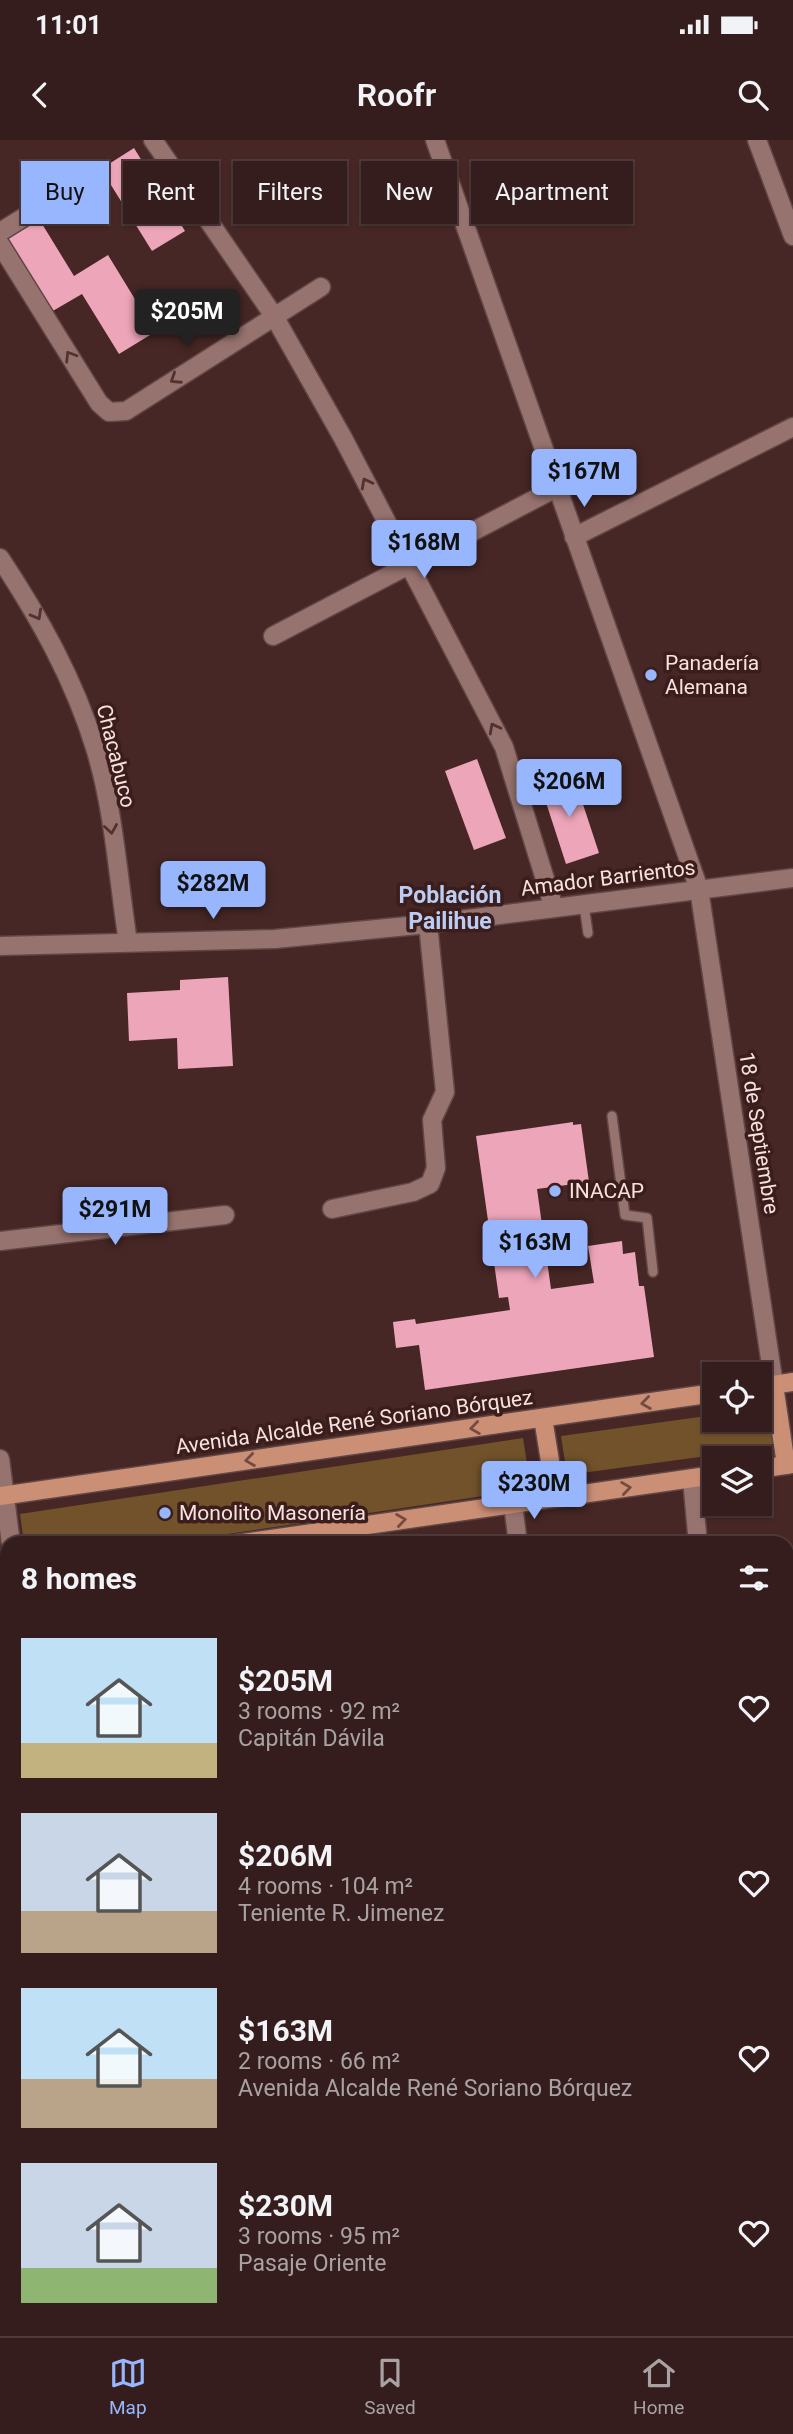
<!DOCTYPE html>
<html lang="en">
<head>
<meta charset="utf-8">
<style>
	:root { --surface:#341d1c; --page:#3c2625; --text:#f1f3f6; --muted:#a9a2a3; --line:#4e3b3b; --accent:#97b6fd }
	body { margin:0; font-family:Roboto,sans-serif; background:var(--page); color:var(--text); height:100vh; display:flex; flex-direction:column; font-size:26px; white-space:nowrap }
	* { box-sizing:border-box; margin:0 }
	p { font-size:23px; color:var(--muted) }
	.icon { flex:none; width:38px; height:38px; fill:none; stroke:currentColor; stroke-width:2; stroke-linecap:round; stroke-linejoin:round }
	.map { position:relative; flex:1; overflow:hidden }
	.panel { position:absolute; left:0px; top:1396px; width:794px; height:800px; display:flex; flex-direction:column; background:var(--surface); border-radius:21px 21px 0 0; box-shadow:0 2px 5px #0004,0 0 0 2px var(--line) }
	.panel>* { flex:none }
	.guide { position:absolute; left:21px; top:21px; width:752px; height:63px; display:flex; gap:14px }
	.buttons { position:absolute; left:702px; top:1222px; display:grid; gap:14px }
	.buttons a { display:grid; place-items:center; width:70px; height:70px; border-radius:0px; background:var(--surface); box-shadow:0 2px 5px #0004,0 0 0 2px var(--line); font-size:35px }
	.price { position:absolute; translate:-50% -60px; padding:0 16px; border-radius:7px; background:var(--accent); color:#111; font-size:23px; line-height:46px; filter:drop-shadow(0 2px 4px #0008) }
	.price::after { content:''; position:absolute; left:50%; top:42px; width:21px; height:16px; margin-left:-10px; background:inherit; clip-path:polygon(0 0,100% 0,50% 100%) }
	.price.selected { background:#222; color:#fff }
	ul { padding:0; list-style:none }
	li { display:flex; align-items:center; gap:21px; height:175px; padding:0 21px }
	li span { display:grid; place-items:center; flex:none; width:196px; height:140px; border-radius:0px; color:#555 }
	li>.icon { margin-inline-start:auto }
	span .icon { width:84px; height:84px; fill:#fffc; stroke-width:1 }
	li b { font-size:30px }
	h2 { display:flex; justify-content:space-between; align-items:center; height:84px; padding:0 21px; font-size:30px }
	.tag { padding:0 24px; border-radius:0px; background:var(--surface); box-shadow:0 2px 5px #0004,0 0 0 2px var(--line); font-size:24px; line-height:63px }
	.tag.selected { background:var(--accent); color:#111 }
	.status { display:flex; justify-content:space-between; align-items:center; height:49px; padding:0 35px; background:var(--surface); direction:ltr }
	.status svg { height:19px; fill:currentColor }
	header { display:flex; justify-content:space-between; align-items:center; height:91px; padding:0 21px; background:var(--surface); font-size:32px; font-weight:600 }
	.dock { display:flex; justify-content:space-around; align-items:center; height:98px; border-top:2px solid var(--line); background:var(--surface); font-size:19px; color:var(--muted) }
	.dock a { display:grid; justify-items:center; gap:4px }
	.dock .selected { color:var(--accent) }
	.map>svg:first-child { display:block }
</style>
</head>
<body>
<div class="status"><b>11:01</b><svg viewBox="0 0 49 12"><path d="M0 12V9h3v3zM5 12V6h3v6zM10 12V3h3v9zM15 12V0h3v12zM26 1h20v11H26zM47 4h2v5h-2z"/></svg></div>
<header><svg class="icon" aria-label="back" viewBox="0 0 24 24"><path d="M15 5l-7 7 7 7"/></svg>Roofr<svg class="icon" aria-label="search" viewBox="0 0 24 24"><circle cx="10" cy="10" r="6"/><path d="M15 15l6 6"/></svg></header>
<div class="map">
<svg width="793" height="2196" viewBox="0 0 793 2196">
	<rect width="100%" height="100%" fill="#462725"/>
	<!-- green -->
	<g fill="#71522a">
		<path d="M768 1268 773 1307 567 1335 561 1296 714 1275V1279H760V1269Z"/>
		<path d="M523 1298 531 1349 167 1403H24L20 1374Z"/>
	</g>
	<!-- building -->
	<g fill="#eda5ba">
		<path d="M134 8 185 91 152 111 101 29Z"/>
		<path d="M36 74 74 136 108 115 155 192 119 214 82 154 51 172 3 94Z"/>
		<path d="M477 619 506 698 474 710 445 631Z"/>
		<path d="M573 634 599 713 566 724 540 644Z"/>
		<path d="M228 837 233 926 178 929 177 898 129 901 127 853 180 850V840Z"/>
		<path d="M573 982V985L581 984 589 1042 537 1049 551 1149 594 1143 588 1106 622 1101 623 1114 635 1112 639 1146H644L654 1217 425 1250 419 1205 396 1208 393 1182 415 1179 416 1184 510 1170 508 1157 499 1158 476 996Z"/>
	</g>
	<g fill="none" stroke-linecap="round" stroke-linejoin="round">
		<!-- lane casing -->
		<g stroke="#604645" stroke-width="12">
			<g id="lane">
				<path d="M584 765 588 793"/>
				<path d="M612 976 625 1075 647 1078 653 1132"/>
			</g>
		</g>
		<!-- street casing -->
		<g stroke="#604645" stroke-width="21">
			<g id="street">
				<path d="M153 0 274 176 343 298 504 607 554 768"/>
				<path d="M757 0 793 96"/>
				<path d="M0 92 98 31"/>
				<path d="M0 104 99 263 109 272 126 271 321 147"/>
				<path d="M574 397 793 287"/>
				<path d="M0 418C39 477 74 539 95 608 114 669 118 738 128 802"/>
				<path d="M273 496 556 348"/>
				<path d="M699 749 774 1245"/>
				<path d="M332 1069 413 1052 430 1044 436 1028 432 980 445 952 428 784"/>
				<path d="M0 1101 225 1075"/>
				<path d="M0 1319 11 1404"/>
				<path d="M513 1364 518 1404"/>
				<path d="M0 1731 7 1730"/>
				<path d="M0 1881 7 1880"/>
				<path d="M0 2014 7 2013"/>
				<path d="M0 2150H7"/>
				<path d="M120 2189 121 2196"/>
				<path d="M434 2194 494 2189"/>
			</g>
		</g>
		<!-- secondary casing -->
		<g stroke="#604645" stroke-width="21">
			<g id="secondary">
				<path d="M435 0 699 749"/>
				<path d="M0 806 275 799 428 784 793 738"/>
				<path d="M692 1339 698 1404"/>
				<path d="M777 2189V2196"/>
			</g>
		</g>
		<!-- primary casing -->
		<g stroke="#604645" stroke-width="21">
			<g id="primary">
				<path d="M774 1245 786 1325"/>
				<path d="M760 1247 793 1242"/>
				<path d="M543 1278 556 1358"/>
				<path d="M760 1329 793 1324"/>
				<path d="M0 1356 714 1253"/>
				<path d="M236 1404 714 1335"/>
				<path d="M0 1437 7 1436"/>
			</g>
		</g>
		<!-- lane -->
		<use href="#lane" stroke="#97736f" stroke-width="9"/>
		<!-- street -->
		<use href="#street" stroke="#97736f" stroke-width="18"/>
		<!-- secondary -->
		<use href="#secondary" stroke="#97736f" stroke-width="18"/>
		<!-- primary -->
		<use href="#primary" stroke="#cb8f76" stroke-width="18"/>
	</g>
	<!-- one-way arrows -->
	<defs><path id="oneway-chevron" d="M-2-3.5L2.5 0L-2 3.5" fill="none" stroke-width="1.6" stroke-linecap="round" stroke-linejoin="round" transform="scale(1.75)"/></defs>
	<g stroke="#523230">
		<use href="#oneway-chevron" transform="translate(70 216) rotate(-122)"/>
		<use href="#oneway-chevron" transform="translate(175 239) rotate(147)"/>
		<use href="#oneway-chevron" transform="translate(366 343) rotate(-118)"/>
		<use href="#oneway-chevron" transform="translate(37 475) rotate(61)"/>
		<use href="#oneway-chevron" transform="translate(494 588) rotate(-118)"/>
		<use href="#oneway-chevron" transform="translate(111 689) rotate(81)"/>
	</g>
	<g stroke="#754b3f">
		<use href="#oneway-chevron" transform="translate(646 1263) rotate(172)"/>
		<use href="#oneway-chevron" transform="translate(475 1288) rotate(172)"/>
		<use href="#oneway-chevron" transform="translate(250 1320) rotate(172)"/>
		<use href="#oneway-chevron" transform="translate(626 1348) rotate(-8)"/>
		<use href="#oneway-chevron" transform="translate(401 1380) rotate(-8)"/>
	</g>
	<!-- markers -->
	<g fill="#97b6fd" stroke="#3b1d1b" stroke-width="2.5">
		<circle cx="651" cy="535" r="7"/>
		<circle cx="555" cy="1051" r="7"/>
		<circle cx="165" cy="1373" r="7"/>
	</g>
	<g text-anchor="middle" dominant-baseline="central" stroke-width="7" stroke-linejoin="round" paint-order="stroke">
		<!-- poi labels -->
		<g font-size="21" fill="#f7e2e0" stroke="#3b1d1b" text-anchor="start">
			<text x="665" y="523">Panadería<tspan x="665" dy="24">Alemana</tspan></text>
			<text x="569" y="1051">INACAP</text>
			<text x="179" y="1373">Monolito Masonería</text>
		</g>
		<!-- street labels -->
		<g font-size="21" fill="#f7e2e0" stroke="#3b1d1b">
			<text transform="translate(116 616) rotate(76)">Chacabuco</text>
			<text transform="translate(608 738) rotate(-7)">Amador Barrientos</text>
			<text transform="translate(759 993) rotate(81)">18 de Septiembre</text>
			<text transform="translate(354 1282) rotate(-8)">Avenida Alcalde René Soriano Bórquez</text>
		</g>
		<!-- neighbourhood labels -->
		<g font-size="23" font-weight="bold" fill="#bbcdf5" stroke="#3b1d1b">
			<text x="450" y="755">Población<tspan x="450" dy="26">Pailihue</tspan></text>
		</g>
	</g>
</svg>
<div class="buttons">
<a><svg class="icon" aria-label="locate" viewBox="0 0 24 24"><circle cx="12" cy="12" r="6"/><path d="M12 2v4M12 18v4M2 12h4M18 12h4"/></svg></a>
<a><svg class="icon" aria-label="layers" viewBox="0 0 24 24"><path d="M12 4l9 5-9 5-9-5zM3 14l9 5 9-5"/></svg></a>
</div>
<b class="price selected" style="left:187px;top:209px">$205M</b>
<b class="price" style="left:584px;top:369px">$167M</b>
<b class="price" style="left:424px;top:440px">$168M</b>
<b class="price" style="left:569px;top:679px">$206M</b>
<b class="price" style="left:213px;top:781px">$282M</b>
<b class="price" style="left:115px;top:1107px">$291M</b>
<b class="price" style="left:535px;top:1140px">$163M</b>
<b class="price" style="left:534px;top:1381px">$230M</b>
<div class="guide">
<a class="tag selected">Buy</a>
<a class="tag">Rent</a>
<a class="tag">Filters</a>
<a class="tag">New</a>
<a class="tag">Apartment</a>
</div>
<section class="panel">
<h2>8 homes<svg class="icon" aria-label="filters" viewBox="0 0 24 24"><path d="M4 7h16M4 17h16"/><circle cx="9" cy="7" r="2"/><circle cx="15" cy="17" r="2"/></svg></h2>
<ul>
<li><span style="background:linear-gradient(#bfe0f5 75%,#c2b280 0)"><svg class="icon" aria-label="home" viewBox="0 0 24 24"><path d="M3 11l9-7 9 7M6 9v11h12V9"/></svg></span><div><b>$205M</b><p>3 rooms · 92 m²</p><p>Capitán Dávila</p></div><svg class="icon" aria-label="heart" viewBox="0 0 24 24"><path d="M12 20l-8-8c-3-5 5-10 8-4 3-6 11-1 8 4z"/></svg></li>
<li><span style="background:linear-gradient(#c9d6e8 70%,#b9a48a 0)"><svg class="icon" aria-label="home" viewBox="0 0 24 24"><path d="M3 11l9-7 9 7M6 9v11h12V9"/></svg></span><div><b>$206M</b><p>4 rooms · 104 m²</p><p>Teniente R. Jimenez</p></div><svg class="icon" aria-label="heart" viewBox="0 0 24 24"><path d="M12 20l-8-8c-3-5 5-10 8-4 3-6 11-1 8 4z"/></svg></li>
<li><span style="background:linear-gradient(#bfe0f5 65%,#b9a48a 0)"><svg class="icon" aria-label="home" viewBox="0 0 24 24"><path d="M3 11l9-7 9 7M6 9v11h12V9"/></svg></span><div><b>$163M</b><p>2 rooms · 66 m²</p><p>Avenida Alcalde René Soriano Bórquez</p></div><svg class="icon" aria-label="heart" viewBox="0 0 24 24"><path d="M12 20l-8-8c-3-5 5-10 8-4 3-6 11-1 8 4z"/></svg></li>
<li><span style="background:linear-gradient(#c9d6e8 75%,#8fb573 0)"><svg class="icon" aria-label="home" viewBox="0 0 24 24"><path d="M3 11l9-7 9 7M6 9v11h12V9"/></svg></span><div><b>$230M</b><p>3 rooms · 95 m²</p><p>Pasaje Oriente</p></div><svg class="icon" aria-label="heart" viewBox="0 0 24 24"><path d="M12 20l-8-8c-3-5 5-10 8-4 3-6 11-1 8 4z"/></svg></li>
</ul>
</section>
</div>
<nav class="dock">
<a class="selected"><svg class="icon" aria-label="map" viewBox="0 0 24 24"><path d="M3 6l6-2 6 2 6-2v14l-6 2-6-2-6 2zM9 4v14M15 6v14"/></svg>Map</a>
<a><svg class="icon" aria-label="saved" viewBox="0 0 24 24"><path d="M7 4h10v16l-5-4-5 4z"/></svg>Saved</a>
<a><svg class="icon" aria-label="home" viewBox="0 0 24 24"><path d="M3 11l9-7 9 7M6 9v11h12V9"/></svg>Home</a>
</nav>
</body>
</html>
